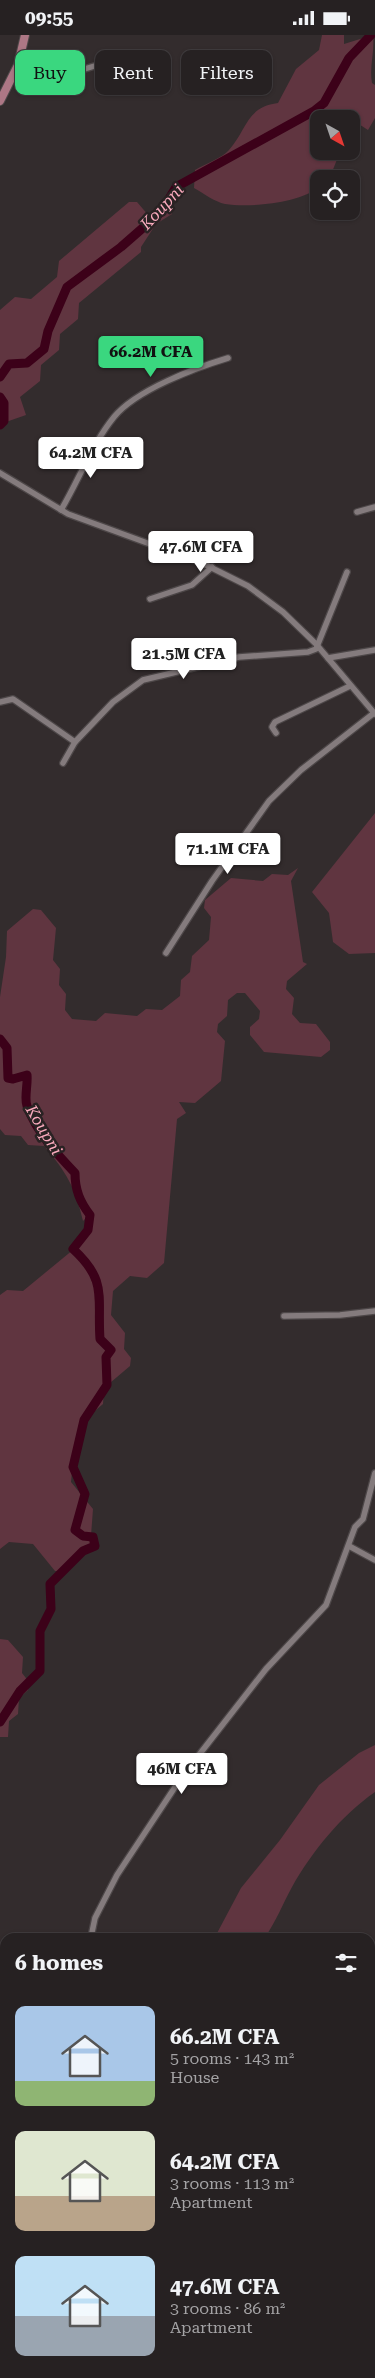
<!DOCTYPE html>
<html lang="en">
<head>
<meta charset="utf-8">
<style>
	:root { --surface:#262122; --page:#322e2f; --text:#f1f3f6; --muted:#a4a3a5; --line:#423e40; --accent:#3ad77f }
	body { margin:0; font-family:"Roboto Serif",serif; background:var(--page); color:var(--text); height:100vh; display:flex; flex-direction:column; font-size:19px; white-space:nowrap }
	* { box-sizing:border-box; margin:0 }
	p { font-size:16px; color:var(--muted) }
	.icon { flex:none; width:28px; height:28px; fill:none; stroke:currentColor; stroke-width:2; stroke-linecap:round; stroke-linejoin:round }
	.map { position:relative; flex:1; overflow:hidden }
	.details { position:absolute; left:0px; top:1898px; width:375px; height:446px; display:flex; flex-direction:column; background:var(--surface); border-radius:15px 15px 0 0; box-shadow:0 1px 4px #0004,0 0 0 1px var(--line) }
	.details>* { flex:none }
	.banner { position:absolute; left:15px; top:15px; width:345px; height:45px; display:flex; gap:10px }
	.needle { width:32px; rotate:140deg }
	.tools { position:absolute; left:310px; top:75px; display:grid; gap:10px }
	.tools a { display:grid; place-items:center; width:50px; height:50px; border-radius:10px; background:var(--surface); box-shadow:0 1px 4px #0004,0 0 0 1px var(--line); font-size:25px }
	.price { position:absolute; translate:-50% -42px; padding:0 11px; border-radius:5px; background:#fff; color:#222; font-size:16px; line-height:32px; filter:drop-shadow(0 1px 2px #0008) }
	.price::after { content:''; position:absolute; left:50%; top:30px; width:15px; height:11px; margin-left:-8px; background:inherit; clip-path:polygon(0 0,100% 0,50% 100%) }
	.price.selected { background:var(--accent); color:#111 }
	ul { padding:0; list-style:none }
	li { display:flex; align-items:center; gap:15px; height:125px; padding:0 15px }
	li span { display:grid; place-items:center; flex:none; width:140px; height:100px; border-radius:10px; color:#555 }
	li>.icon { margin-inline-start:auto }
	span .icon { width:60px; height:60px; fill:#fffc; stroke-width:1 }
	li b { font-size:21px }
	h2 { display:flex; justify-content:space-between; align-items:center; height:60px; padding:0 15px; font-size:21px }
	.tag { padding:0 18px; border-radius:10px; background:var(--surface); box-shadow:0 1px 4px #0004,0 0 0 1px var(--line); font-size:18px; line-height:45px }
	.tag.selected { background:var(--accent); color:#111 }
	.status { display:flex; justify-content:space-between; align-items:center; height:35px; padding:0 25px; background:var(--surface); direction:ltr }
	.status svg { height:14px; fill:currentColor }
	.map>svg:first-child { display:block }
</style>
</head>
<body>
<div class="status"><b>09:55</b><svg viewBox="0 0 49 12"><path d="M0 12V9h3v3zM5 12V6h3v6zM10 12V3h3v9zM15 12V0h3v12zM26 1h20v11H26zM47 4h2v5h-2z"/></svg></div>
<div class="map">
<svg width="375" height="2343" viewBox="0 0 375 2343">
	<rect width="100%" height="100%" fill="#332c2d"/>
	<!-- green -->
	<g fill="#603540">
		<path d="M322 0H344V9L373 0C375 17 369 31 372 48L375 50V83L368 95 351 84H319V116L340 117 330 142 319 144V152C300 168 250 173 225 169 215 167 203 158 194 153L195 135C205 129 222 123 229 115 247 95 246 72 278 68L296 34 319 15Z"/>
		<path d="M170 165 172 179 156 189 141 212V217L79 268 78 284 60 299 59 315 41 330 40 346 20 362 26 380 3 388 0 381V275L15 262 31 264 57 242 59 226 129 167H137L149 181Z"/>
		<path d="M375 778V918L349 919 333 907 329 878 312 857Z"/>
		<path d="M298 833 291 846 303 927 307 929 287 946 286 954 294 963 292 979 300 988 316 989 330 1007V1015L321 1022 264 1017 250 1000V992L259 984 260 976 245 958H237L228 965 227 981 218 989 217 997 225 1006 221 1046 195 1068 179 1067 186 1078 177 1084 164 1228 147 1243 130 1241 113 1256 111 1280 125 1298 124 1314 131 1323 130 1331 104 1353 103 1369 85 1384 84 1400 75 1407 71 1447 93 1474 90 1514 63 1536H55L33 1509 9 1507 0 1514V1260L7 1255 23 1256 85 1205 87 1182 83 1186C75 1152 67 1138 44 1111L28 1110 21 1101 5 1100 0 1094V962L6 922 7 896 33 874 41 875 56 893 53 925 60 934 59 950 66 959 65 975 72 984 96 986 105 978 137 981 146 974 162 975 180 961 181 945 190 937 192 921 209 905 211 882 204 873 205 865 231 843 263 846 272 839 288 840Z"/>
		<path d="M0 1604 8 1605 23 1622 22 1638 29 1647 28 1655 19 1663 18 1679 9 1686 8 1702H0Z"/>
		<path d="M375 1710V1757C341 1781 313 1815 292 1852 283 1868 276 1887 265 1902H215L241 1853 280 1805 319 1750 359 1718Z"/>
		<path d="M0 2037 4 2041 2 2066 5 2075V2257L0 2267Z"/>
	</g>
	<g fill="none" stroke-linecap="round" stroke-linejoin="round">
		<!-- stream -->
		<path stroke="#3c0119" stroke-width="1" d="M0 2243 5 2233"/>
		<!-- river -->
		<g stroke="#3c0119" stroke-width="9">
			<path d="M0 342 9 329 27 328 44 314 48 296 67 252 121 212 161 177 176 152 314 76 324 68 349 23 371 0"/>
			<path d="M0 362 4 368V386L0 390"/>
			<path d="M0 1004 7 1013 8 1043 13 1044 27 1040C28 1050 24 1063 27 1071 37 1098 56 1118 75 1138 75 1155 80 1167 90 1180L88 1195 73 1214C108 1246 97 1262 100 1304L111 1315 106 1322 107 1350 84 1385 73 1432 85 1459 75 1495 83 1501 93 1502 95 1511 83 1516 50 1549 51 1574 40 1596V1636L20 1656 0 1687"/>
			<path d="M0 2174 5 2177"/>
			<path d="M325 2339 328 2343"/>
		</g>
		<!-- minor casing -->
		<g stroke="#4d4748" stroke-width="8">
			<g id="minor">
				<path d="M12 41C43 44 72 39 101 29"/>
				<path d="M0 438 68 479 202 528 248 551 283 577 316 609 375 679"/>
				<path d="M61 475C79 445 92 409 114 382 136 355 195 333 228 323"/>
				<path d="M357 477 375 472"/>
				<path d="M150 564 192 550 212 532"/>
				<path d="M328 623 375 615"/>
				<path d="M0 667 13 664 75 707"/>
				<path d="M276 698 272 692 275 687 350 651"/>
				<path d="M63 728 75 707 113 667 143 645 239 622 308 617 316 614 347 537"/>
				<path d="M166 918 212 846 269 766 301 735 374 678"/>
				<path d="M284 1281 340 1280 375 1276"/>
				<path d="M349 1511 375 1525"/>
				<path d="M91 1902 95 1883 117 1840 181 1743 266 1634 326 1570 355 1492 363 1484 375 1438"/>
				<path d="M68 2339 71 2343"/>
			</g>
		</g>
		<!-- major casing -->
		<g stroke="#4d4748" stroke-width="10">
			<path id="major" d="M0 66 18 30 25 0"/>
		</g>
		<!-- minor -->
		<use href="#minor" stroke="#847b7d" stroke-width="5.5"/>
		<!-- major -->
		<use href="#major" stroke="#ad7785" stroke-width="8"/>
	</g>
	<g text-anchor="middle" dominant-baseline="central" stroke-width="5" stroke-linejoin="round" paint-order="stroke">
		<!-- water labels -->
		<g font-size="16" font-style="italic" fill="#fbabbe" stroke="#292223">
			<text transform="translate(162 172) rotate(-47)">Koupni</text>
			<text transform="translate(44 1095) rotate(59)">Koupni</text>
		</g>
	</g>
</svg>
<div class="tools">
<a><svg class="needle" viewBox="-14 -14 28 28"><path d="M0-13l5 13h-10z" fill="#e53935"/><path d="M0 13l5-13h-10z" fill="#a4a3a5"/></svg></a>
<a><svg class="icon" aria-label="locate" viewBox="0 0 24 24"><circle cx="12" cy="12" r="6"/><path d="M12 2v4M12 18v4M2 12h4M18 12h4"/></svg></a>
</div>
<b class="price selected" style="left:151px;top:343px">66.2M CFA</b>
<b class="price" style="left:91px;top:444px">64.2M CFA</b>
<b class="price" style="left:201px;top:538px">47.6M CFA</b>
<b class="price" style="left:184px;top:645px">21.5M CFA</b>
<b class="price" style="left:228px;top:840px">71.1M CFA</b>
<b class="price" style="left:182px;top:1760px">46M CFA</b>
<div class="banner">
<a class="tag selected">Buy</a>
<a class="tag">Rent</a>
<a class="tag">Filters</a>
</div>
<section class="details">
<h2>6 homes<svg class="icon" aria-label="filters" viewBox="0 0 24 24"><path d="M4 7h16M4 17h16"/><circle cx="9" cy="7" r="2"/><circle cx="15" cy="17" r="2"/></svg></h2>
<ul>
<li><span style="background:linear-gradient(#a9c7e8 75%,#8fb573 0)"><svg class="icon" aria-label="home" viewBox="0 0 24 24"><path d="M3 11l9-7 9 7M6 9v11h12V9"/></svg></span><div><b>66.2M CFA</b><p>5 rooms · 143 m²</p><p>House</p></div></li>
<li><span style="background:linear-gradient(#dfe7d0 65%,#b9a48a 0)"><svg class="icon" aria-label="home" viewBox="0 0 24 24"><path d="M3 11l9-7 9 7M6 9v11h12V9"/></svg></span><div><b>64.2M CFA</b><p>3 rooms · 113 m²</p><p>Apartment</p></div></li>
<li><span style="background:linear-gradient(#bfe0f5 60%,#9aa5b1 0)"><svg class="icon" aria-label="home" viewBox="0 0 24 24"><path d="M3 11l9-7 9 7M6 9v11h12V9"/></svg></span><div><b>47.6M CFA</b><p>3 rooms · 86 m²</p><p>Apartment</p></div></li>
</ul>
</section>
</div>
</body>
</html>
